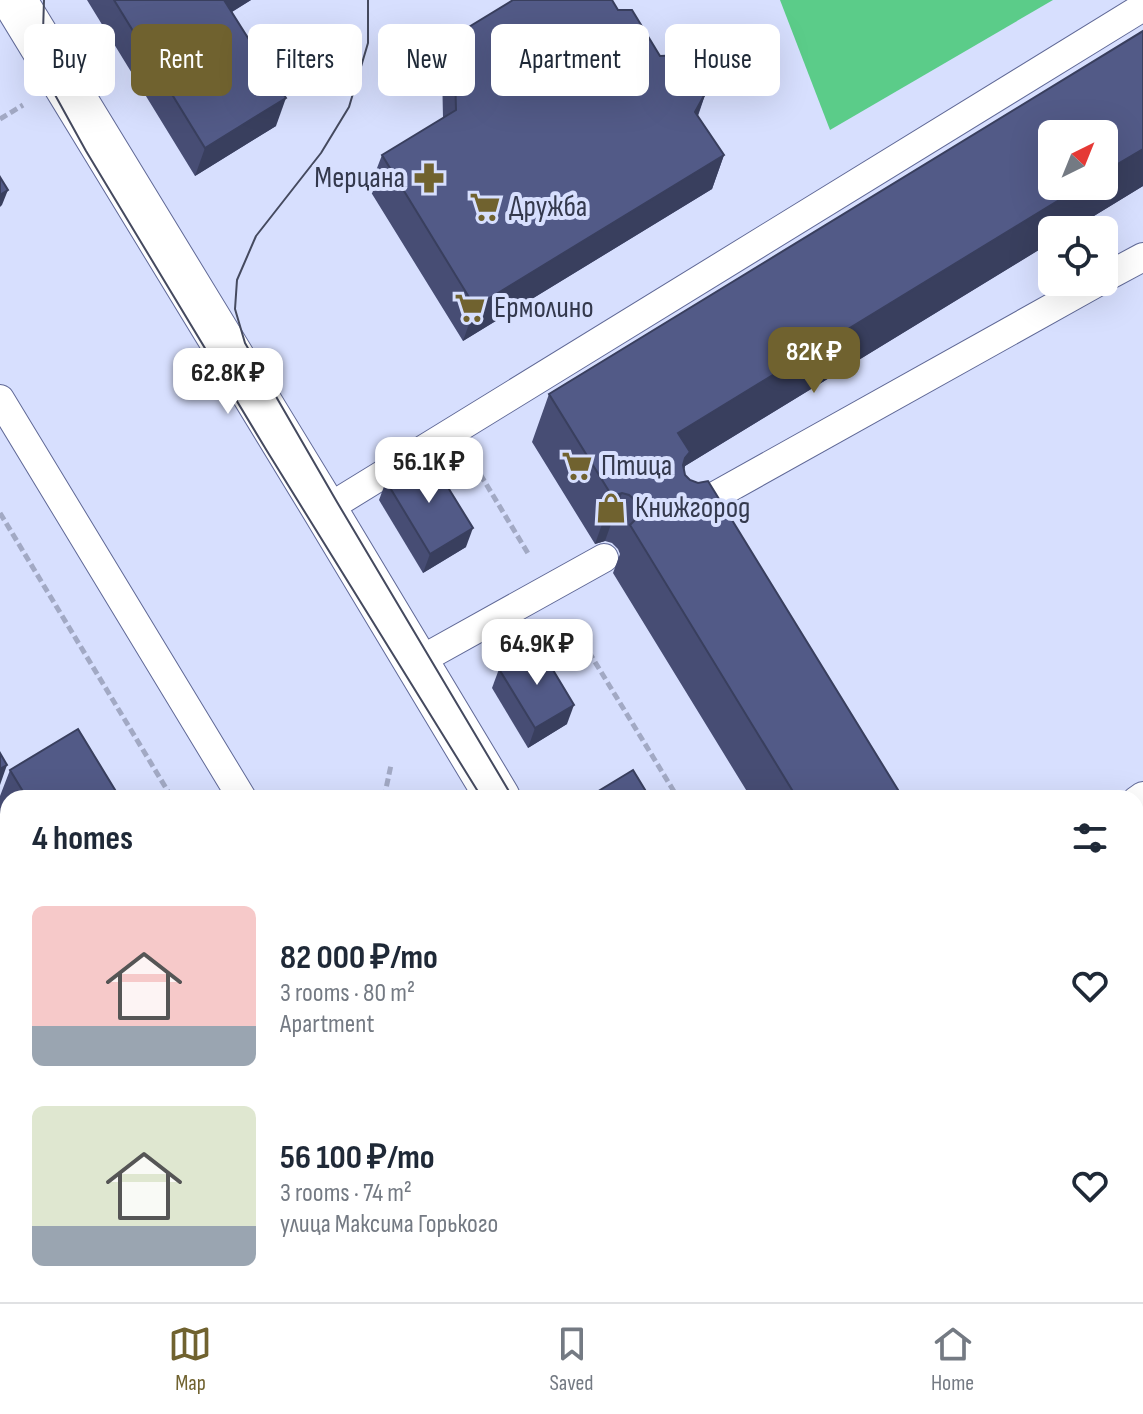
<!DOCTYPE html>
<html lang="en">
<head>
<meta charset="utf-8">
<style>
	:root { --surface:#fff; --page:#f6f6f7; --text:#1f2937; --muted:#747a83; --line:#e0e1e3; --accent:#70622f }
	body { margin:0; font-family:"Sofia Sans Condensed",sans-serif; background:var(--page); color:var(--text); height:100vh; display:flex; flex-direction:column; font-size:30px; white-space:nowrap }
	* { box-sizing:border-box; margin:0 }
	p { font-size:26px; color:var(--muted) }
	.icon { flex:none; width:44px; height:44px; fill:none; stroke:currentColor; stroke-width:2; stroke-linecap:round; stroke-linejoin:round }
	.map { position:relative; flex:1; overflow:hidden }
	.drawer { position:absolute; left:0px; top:790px; width:1144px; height:512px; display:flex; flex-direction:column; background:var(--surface); border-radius:24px 24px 0 0; box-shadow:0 8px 32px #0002 }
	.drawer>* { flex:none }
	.top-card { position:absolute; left:24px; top:24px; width:1096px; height:72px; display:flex; gap:16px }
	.needle { width:52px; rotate:43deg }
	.controls { position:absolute; left:1038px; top:120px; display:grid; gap:16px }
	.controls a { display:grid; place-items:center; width:80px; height:80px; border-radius:12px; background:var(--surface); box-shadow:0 8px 32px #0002; font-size:40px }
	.price { position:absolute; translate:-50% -68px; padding:0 18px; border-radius:16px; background:#fff; color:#222; font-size:26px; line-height:52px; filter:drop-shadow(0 2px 4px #0008) }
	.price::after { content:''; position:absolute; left:50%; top:48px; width:24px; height:18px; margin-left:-12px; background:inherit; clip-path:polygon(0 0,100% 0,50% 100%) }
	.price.current { background:var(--accent); color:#fff }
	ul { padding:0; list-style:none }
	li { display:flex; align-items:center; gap:24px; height:200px; padding:0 32px }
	li span { display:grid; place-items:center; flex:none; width:224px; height:160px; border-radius:12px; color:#555 }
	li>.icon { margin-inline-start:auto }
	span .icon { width:96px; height:96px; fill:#fffc; stroke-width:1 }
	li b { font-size:34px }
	h2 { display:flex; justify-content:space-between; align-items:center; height:96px; padding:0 32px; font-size:34px }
	.tag { padding:0 28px; border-radius:12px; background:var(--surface); box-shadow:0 8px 32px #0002; font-size:28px; line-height:72px }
	.tag.current { background:var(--accent); color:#fff }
	.tabs { display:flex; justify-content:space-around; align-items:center; height:112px; border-top:2px solid var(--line); background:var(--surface); font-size:22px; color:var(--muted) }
	.tabs a { display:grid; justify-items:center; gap:4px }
	.tabs .current { color:var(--accent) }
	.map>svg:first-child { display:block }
</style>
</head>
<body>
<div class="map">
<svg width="1143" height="1302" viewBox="0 0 1143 1302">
	<rect width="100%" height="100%" fill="#d7dffe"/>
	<!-- green -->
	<path fill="#5bcc89" d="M780 0H1053L830 130Z"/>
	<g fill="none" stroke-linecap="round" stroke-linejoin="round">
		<!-- service casing -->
		<g stroke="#606997" stroke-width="30">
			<g id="service">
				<path d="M1104 278 1143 257"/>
				<path d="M0 399 242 798"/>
				<path d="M325 510 1143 7"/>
				<path d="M686 512 1098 282"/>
				<path d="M417 662 604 558"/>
				<path d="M1136 801 1143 796"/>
				<path d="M0 978 8 984"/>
				<path d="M214 1294 219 1302"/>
				<path d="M544 1294 549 1302"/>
			</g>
		</g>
		<!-- minor casing -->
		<g stroke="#606997" stroke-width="46">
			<path id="minor" d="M367 1302 380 1294"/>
		</g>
		<!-- secondary casing -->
		<g stroke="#606997" stroke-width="46">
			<g id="secondary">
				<path d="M14 0 325 510 498 798"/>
				<path d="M796 1294 801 1302"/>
			</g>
		</g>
		<!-- path -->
		<g stroke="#a2a9c4" stroke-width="5" stroke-dasharray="8 4" stroke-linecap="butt">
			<path d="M0 119 23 105"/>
			<path d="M474 464 529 555"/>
			<path d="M0 513 172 798"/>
			<path d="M570 621 678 798"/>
			<path d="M384 798 391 765"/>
			<path d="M982 1294 987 1302"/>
		</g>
		<!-- service -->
		<use href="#service" stroke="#fff" stroke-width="28"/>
		<!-- minor -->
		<use href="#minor" stroke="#fff" stroke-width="44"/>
		<!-- secondary -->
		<use href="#secondary" stroke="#fff" stroke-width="44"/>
		<!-- tram -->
		<g stroke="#454a5f" stroke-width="2">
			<path d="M44 0 43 32 54 93 86 151 267 451 482 798"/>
			<path d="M368 0V43L349 107 321 153 256 236 237 280 235 309 245 343 337 502 513 798"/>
			<path d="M784 1294 789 1302"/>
			<path d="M809 1294 814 1302"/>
		</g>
	</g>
	<!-- wall -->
	<g fill="#474d74">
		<path d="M87 0H251L232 12 276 126 195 176Z"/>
		<path d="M618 10 660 56 706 92 698 116 724 155 712 189 463 341 369 189 382 155 443 118 442 70 454 36Z"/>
		<path d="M1143 31V186L685 466 684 470 685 475 903 798H751L613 573 620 554 618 549 612 543 605 541 595 544 532 442 549 394Z"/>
		<path d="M386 481 466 547 423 573 379 500Z"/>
		<path d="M499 669 567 724 528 748 492 688Z"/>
		<path d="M10 770 120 798H8V844L0 831V796Z"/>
		<path d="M1143 853V985L1136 973V858Z"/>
		<path d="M1033 1294H1136L1143 1302H1038Z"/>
	</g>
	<!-- shaded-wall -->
	<g fill="#393f5e">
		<path d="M221 0H251L212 24Z"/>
		<path d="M706 92 694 125 695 112Z"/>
		<path d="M286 98 276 126 195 176 205 148Z"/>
		<path d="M1143 149V186L1071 230H1052V242L685 466 673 500 678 433 1082 186H1104V172Z"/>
		<path d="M724 155 712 189 463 341 475 307Z"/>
		<path d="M8 190 2 205 0 207V195Z"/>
		<path d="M622 493 605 541 595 544 612 496Z"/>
		<path d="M473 528 466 547 423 573 430 554Z"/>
		<path d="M574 705 567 724 528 748 535 728Z"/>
		<path d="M7 765 0 785V769Z"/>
	</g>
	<!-- building -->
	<g fill="#525a87" stroke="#393f5e" stroke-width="2">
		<path d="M114 0H224L286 98 205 148Z"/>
		<path d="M513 0H612L618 10H632L660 56 684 55 706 92 695 112 724 155 475 307 382 155 456 110 454 36Z"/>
		<path d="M1143 31V149L1104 172V134H1052V186H1082L678 433 690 452 685 458 683 465 685 475 690 480 698 483 708 481 903 798H797L630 525 636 519 638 511 636 501 629 495 622 493 612 496 549 394Z"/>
		<path d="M0 177 8 190 0 195Z"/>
		<path d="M428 455 473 528 430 554 386 481Z"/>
		<path d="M538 645 574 705 535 728 499 669Z"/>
		<path d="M78 729 120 798H27L10 770Z"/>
		<path d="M0 753 7 765 0 769Z"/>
		<path d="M633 770 650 798H587Z"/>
		<path d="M1143 853V917L1136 906V858Z"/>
		<path d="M1136 1202 1143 1214V1302H1085L1080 1294H1136Z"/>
	</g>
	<!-- icons -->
	<defs>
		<g id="pharmacy-bare" transform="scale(2.4)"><path d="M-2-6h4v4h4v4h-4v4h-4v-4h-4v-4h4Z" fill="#70622f" stroke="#d7dffe" stroke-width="2.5" paint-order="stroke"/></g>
		<g id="supermarket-bare" transform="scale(2.4)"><path d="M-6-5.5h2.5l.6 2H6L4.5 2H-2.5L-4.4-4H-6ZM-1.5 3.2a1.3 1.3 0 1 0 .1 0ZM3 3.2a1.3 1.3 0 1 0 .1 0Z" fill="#70622f" stroke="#d7dffe" stroke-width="2.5" paint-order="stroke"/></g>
		<g id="shop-bare" transform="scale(2.4)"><path d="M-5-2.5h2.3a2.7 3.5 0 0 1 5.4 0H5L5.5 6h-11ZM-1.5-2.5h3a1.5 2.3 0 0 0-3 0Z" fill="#70622f" stroke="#d7dffe" stroke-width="2.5" paint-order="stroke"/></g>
	</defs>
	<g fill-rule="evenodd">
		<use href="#pharmacy-bare" x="429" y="178"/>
		<use href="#supermarket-bare" x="485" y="207"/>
		<use href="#supermarket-bare" x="470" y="308"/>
		<use href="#supermarket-bare" x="577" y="466"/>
		<use href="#shop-bare" x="611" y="508"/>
	</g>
	<g text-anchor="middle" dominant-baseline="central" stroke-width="8" stroke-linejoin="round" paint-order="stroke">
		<!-- poi labels -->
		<g font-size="30" fill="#34394d" stroke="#d7dffe" text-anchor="start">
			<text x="405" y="178" text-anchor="end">Мерцана</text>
			<text x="509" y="207">Дружба</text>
			<text x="494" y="308">Ермолино</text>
			<text x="601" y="466">Птица</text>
			<text x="635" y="508">Книжгород</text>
		</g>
	</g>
</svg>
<div class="controls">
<a><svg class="needle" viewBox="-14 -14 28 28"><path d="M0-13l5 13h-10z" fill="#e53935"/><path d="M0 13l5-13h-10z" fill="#747a83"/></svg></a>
<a><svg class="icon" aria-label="locate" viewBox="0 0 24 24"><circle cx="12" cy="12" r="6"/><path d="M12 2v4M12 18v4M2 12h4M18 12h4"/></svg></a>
</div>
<b class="price current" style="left:814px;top:395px">82K ₽</b>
<b class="price" style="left:228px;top:416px">62.8K ₽</b>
<b class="price" style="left:429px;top:505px">56.1K ₽</b>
<b class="price" style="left:537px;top:687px">64.9K ₽</b>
<div class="top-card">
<a class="tag">Buy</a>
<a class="tag current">Rent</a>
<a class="tag">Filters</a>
<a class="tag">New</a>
<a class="tag">Apartment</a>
<a class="tag">House</a>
</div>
<section class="drawer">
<h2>4 homes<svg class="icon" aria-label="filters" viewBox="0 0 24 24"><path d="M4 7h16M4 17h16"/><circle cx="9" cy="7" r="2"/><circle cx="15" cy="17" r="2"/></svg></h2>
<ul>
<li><span style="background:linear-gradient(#f6c9c9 75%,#9aa5b1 0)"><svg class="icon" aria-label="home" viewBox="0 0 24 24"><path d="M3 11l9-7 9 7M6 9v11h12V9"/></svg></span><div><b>82 000 ₽/mo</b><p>3 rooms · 80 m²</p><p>Apartment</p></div><svg class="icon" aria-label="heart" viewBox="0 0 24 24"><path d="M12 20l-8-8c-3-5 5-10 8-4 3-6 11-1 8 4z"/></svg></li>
<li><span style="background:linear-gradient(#dfe7d0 75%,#9aa5b1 0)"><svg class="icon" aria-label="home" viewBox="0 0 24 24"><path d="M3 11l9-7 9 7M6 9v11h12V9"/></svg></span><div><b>56 100 ₽/mo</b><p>3 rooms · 74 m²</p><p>улица Максима Горького</p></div><svg class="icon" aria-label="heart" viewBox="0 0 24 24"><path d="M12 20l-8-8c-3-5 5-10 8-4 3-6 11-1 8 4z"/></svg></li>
</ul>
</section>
</div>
<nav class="tabs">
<a class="current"><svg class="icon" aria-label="map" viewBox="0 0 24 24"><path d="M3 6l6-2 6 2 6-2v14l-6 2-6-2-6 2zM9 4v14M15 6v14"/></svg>Map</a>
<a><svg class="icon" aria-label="saved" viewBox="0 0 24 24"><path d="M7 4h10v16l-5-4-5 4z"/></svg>Saved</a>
<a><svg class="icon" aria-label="home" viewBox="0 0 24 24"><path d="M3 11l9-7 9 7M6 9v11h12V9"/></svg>Home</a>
</nav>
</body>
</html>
